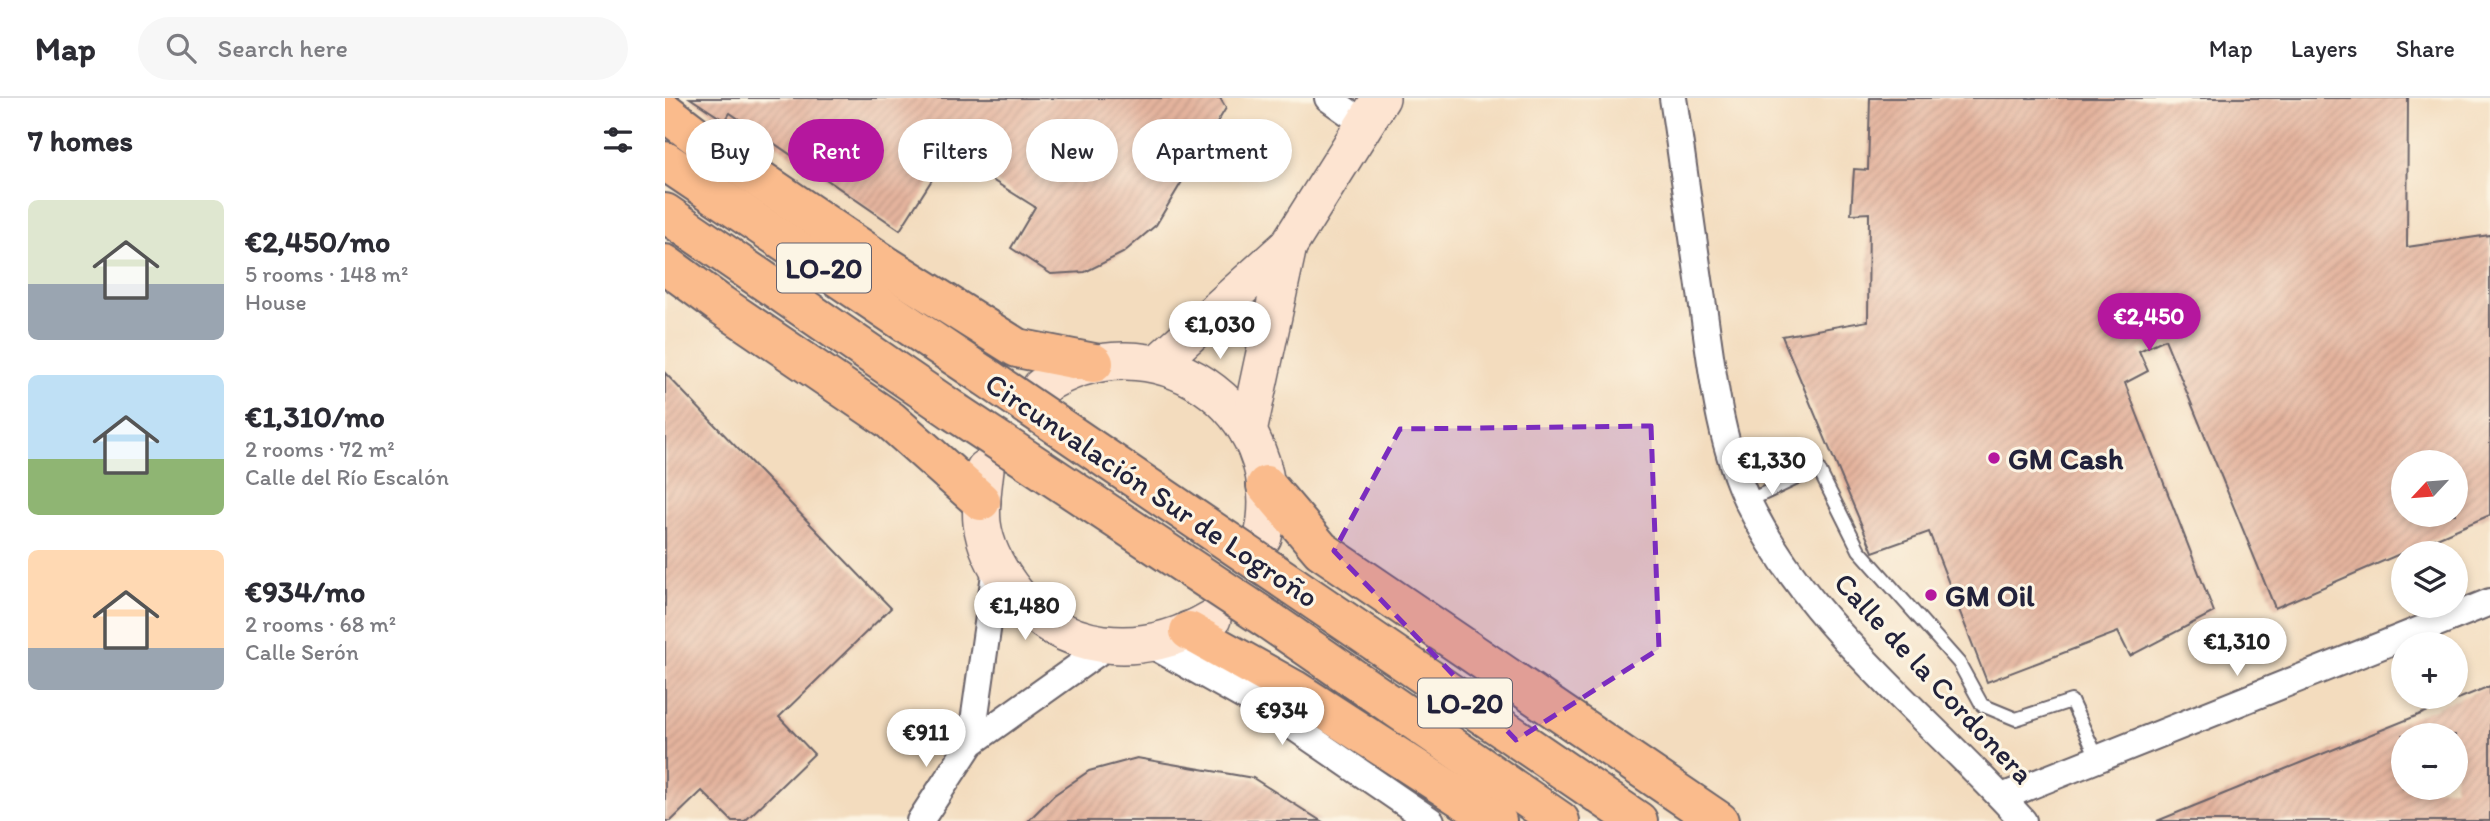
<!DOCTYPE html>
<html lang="en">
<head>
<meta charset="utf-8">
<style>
	:root { --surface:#fff; --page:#f7f7f7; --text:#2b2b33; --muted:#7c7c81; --line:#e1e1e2; --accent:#b5179e }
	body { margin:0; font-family:Itim,sans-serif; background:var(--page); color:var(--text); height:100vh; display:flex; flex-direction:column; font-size:26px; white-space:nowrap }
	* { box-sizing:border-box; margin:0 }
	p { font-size:23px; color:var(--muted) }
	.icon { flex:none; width:38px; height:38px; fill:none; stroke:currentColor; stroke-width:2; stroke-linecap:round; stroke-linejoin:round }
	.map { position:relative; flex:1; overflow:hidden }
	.panel { display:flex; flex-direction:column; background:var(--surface); width:665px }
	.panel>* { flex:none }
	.banner { position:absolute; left:21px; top:21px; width:665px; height:63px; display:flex; gap:14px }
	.needle { width:46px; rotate:244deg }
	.tools { position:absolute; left:1726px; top:352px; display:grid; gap:14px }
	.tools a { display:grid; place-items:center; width:77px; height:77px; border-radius:50%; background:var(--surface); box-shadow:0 4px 10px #0003; font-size:35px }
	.price { position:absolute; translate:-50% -60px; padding:0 16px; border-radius:24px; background:#fff; color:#222; font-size:23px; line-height:46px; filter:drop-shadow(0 2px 4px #0008) }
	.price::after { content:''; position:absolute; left:50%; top:42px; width:21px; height:16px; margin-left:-10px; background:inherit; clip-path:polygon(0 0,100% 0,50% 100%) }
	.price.current { background:var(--accent); color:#fff }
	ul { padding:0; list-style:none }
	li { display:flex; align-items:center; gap:21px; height:175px; padding:0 28px }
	li span { display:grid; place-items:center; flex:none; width:196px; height:140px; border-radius:10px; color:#555 }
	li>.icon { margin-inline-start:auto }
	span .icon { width:84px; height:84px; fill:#fffc; stroke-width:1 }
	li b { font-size:30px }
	h2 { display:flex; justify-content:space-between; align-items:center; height:84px; padding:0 28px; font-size:30px }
	.tag { padding:0 24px; border-radius:32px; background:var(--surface); box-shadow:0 4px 10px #0003; font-size:24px; line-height:63px }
	.tag.current { background:var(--accent); color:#fff }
	header { display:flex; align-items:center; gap:42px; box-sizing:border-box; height:98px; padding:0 35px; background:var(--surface); border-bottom:2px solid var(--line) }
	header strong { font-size:33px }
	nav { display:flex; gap:38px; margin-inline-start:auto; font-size:24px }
	.search { width:490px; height:63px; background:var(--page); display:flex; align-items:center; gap:18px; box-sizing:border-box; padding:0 24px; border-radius:38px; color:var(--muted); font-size:26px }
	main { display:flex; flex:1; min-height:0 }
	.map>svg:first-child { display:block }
</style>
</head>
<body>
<header>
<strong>Map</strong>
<div class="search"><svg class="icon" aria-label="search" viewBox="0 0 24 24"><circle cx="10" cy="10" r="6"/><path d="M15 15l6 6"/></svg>Search here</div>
<nav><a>Map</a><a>Layers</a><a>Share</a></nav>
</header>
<main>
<section class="panel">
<h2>7 homes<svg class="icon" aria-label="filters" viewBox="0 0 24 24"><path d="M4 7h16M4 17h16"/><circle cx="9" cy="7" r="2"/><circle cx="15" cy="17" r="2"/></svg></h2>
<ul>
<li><span style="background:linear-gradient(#dfe7d0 60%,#9aa5b1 0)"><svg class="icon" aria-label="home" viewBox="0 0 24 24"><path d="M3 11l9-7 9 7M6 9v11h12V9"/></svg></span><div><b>€2,450/mo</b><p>5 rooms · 148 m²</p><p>House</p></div></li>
<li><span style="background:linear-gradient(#bfe0f5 60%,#8fb573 0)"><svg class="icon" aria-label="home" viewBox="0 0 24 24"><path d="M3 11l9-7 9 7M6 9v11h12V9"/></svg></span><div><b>€1,310/mo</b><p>2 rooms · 72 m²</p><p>Calle del Río Escalón</p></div></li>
<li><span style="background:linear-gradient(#ffd9b3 70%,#9aa5b1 0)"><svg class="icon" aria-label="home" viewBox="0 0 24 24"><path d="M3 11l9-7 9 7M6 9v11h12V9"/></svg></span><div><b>€934/mo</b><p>2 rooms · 68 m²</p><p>Calle Serón</p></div></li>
</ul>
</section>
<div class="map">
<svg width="1825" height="723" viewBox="0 0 1825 723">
	<defs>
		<pattern id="building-hatch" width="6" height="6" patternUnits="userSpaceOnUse" patternTransform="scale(1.75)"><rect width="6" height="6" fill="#e4b39d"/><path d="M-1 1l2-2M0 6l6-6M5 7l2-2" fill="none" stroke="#c39a88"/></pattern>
	</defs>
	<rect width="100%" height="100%" fill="#fcf5e5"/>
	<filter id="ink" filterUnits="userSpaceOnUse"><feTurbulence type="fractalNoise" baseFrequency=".0143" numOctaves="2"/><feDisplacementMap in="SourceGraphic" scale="14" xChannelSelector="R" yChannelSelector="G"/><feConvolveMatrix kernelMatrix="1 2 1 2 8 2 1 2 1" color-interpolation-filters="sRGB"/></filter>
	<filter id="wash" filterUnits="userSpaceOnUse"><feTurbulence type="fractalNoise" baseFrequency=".00686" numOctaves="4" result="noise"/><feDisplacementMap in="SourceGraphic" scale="28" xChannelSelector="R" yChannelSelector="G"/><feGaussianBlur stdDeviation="1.57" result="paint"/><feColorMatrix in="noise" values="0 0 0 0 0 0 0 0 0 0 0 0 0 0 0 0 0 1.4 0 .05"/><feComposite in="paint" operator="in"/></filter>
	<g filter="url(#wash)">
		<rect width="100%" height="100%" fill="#f3dcbe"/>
		<g id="blocks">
			<!-- building -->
			<g fill="url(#building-hatch)" fill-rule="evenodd">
				<path d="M25 0H555L561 10 491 127 458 155 420 174 386 176 346 150 370 109 284 55 235 132 65 15 60 23Z"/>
				<path d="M1205 0H1743L1742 149 1825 137V417L1610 510 1500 241 1474 253 1483 273 1460 285 1549 514 1465 558 1453 534 1322 584 1264 434 1208 454 1117 238 1203 223 1204 115 1186 116 1189 71 1203 72ZM1738 364H1790V416H1738Z"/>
				<path d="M0 275 226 510 114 619 149 656 80 723H67L37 693 6 723H0Z"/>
				<path d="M1825 588V723H1492ZM1738 637H1790V690H1738Z"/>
				<path d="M472 660 588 680 656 723H363L389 697 424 673Z"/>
			</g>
		</g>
	</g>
	<g filter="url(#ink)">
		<use href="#blocks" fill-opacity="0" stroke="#6b6369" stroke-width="2"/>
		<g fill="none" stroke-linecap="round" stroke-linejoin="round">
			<!-- service casing -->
			<g stroke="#6b6369" stroke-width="16">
				<path id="service" d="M1083 403 1153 370 1194 452 1294 565 1317 607 1351 621 1406 603 1433 661"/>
			</g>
			<!-- minor casing -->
			<g stroke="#6b6369" stroke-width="30">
				<g id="minor">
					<path d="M663 0 700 26"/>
					<path d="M1008 0C1019 71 1028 143 1039 215 1048 278 1055 346 1083 404 1145 531 1266 620 1358 723"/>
					<path d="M485 546 610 616 766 723"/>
					<path d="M306 645 331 469"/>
					<path d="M1337 699 1825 504"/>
					<path d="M255 723 306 645 442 548"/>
				</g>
			</g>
			<!-- secondary casing -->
			<g stroke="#6b6369" stroke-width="40">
				<g id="secondary">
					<path d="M492 266 623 148 716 0"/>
					<path d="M376 289C486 215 627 309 598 439"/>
					<path d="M583 334 623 148"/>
					<path d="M320 371C318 389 315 406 317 425 320 449 331 469 345 488 394 557 477 562 547 521"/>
				</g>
			</g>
			<!-- motorway casing -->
			<g stroke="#6b6369" stroke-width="42">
				<g id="motorway">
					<path d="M0 14 38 43 222 168 352 250 429 265"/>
					<path d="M0 63 318 277"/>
					<path d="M0 115 290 314"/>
					<path d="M0 166 56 207 225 322 316 403"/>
					<path d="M601 387 656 452 1054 723"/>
					<path d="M627 487 973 723"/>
					<path d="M605 523 895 723"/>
					<path d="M524 533 628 591 832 723"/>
				</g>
			</g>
			<!-- service -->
			<use href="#service" stroke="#fff" stroke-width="12"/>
			<!-- minor -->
			<use href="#minor" stroke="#fff" stroke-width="26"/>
			<!-- secondary -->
			<use href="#secondary" stroke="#fde4d1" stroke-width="37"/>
			<!-- motorway -->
			<use href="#motorway" stroke="#fabb8c" stroke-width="38"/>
			<!-- motorway-bridge casing -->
			<g stroke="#6b6369" stroke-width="42" stroke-linecap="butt">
				<g id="motorway-bridge">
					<path d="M318 277 627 487"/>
					<path d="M290 314 605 523"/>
				</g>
			</g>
			<!-- motorway-bridge -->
			<use href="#motorway-bridge" stroke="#fabb8c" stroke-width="38"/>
		</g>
	</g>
	<!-- marked area -->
	<path fill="#7b2cbf" fill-opacity="0.2" stroke="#7b2cbf" stroke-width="5" stroke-dasharray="14 9" stroke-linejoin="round" d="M986 328 994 551 851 642 669 453 735 331Z"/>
	<!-- markers -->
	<g fill="#b5179e" stroke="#fcf5e5" stroke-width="2.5">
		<circle cx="1329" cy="360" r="7"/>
		<circle cx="1266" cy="497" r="7"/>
	</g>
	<g text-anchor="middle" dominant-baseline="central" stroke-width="6" stroke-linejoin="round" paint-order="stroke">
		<!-- shield labels -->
		<g fill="#fcf5e5" stroke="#63616e" stroke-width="2">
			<rect x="112" y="145.5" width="94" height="49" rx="5"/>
			<rect x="753" y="580.5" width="94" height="49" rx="5"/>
		</g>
		<g font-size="28" font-weight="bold" fill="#22223b">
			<text x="159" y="170">LO-20</text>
			<text x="800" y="605">LO-20</text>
		</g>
		<!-- poi labels -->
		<g font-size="30" font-weight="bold" fill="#22223b" stroke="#fcf5e5" text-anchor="start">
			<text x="1343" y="360">GM Cash</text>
			<text x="1280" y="497">GM Oil</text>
		</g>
		<!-- street labels -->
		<g font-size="30" fill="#22223b" stroke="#fcf5e5">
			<text transform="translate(487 392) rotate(34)">Circunvalación Sur de Logroño</text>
			<text transform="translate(1269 580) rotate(47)">Calle de la Cordonera</text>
		</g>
	</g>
</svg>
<div class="tools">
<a><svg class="needle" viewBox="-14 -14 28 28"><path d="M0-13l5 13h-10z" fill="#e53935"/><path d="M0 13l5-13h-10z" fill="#7c7c81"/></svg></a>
<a><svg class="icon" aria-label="layers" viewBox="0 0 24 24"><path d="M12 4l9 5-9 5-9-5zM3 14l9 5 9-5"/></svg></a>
<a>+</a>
<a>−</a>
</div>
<b class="price current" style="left:1484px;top:255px">€2,450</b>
<b class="price" style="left:555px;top:263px">€1,030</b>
<b class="price" style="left:1107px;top:399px">€1,330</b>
<b class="price" style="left:360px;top:544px">€1,480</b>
<b class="price" style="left:1572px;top:580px">€1,310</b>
<b class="price" style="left:617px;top:649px">€934</b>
<b class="price" style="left:261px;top:671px">€911</b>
<div class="banner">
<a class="tag">Buy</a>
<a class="tag current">Rent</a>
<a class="tag">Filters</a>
<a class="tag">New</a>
<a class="tag">Apartment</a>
</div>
</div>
</main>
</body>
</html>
